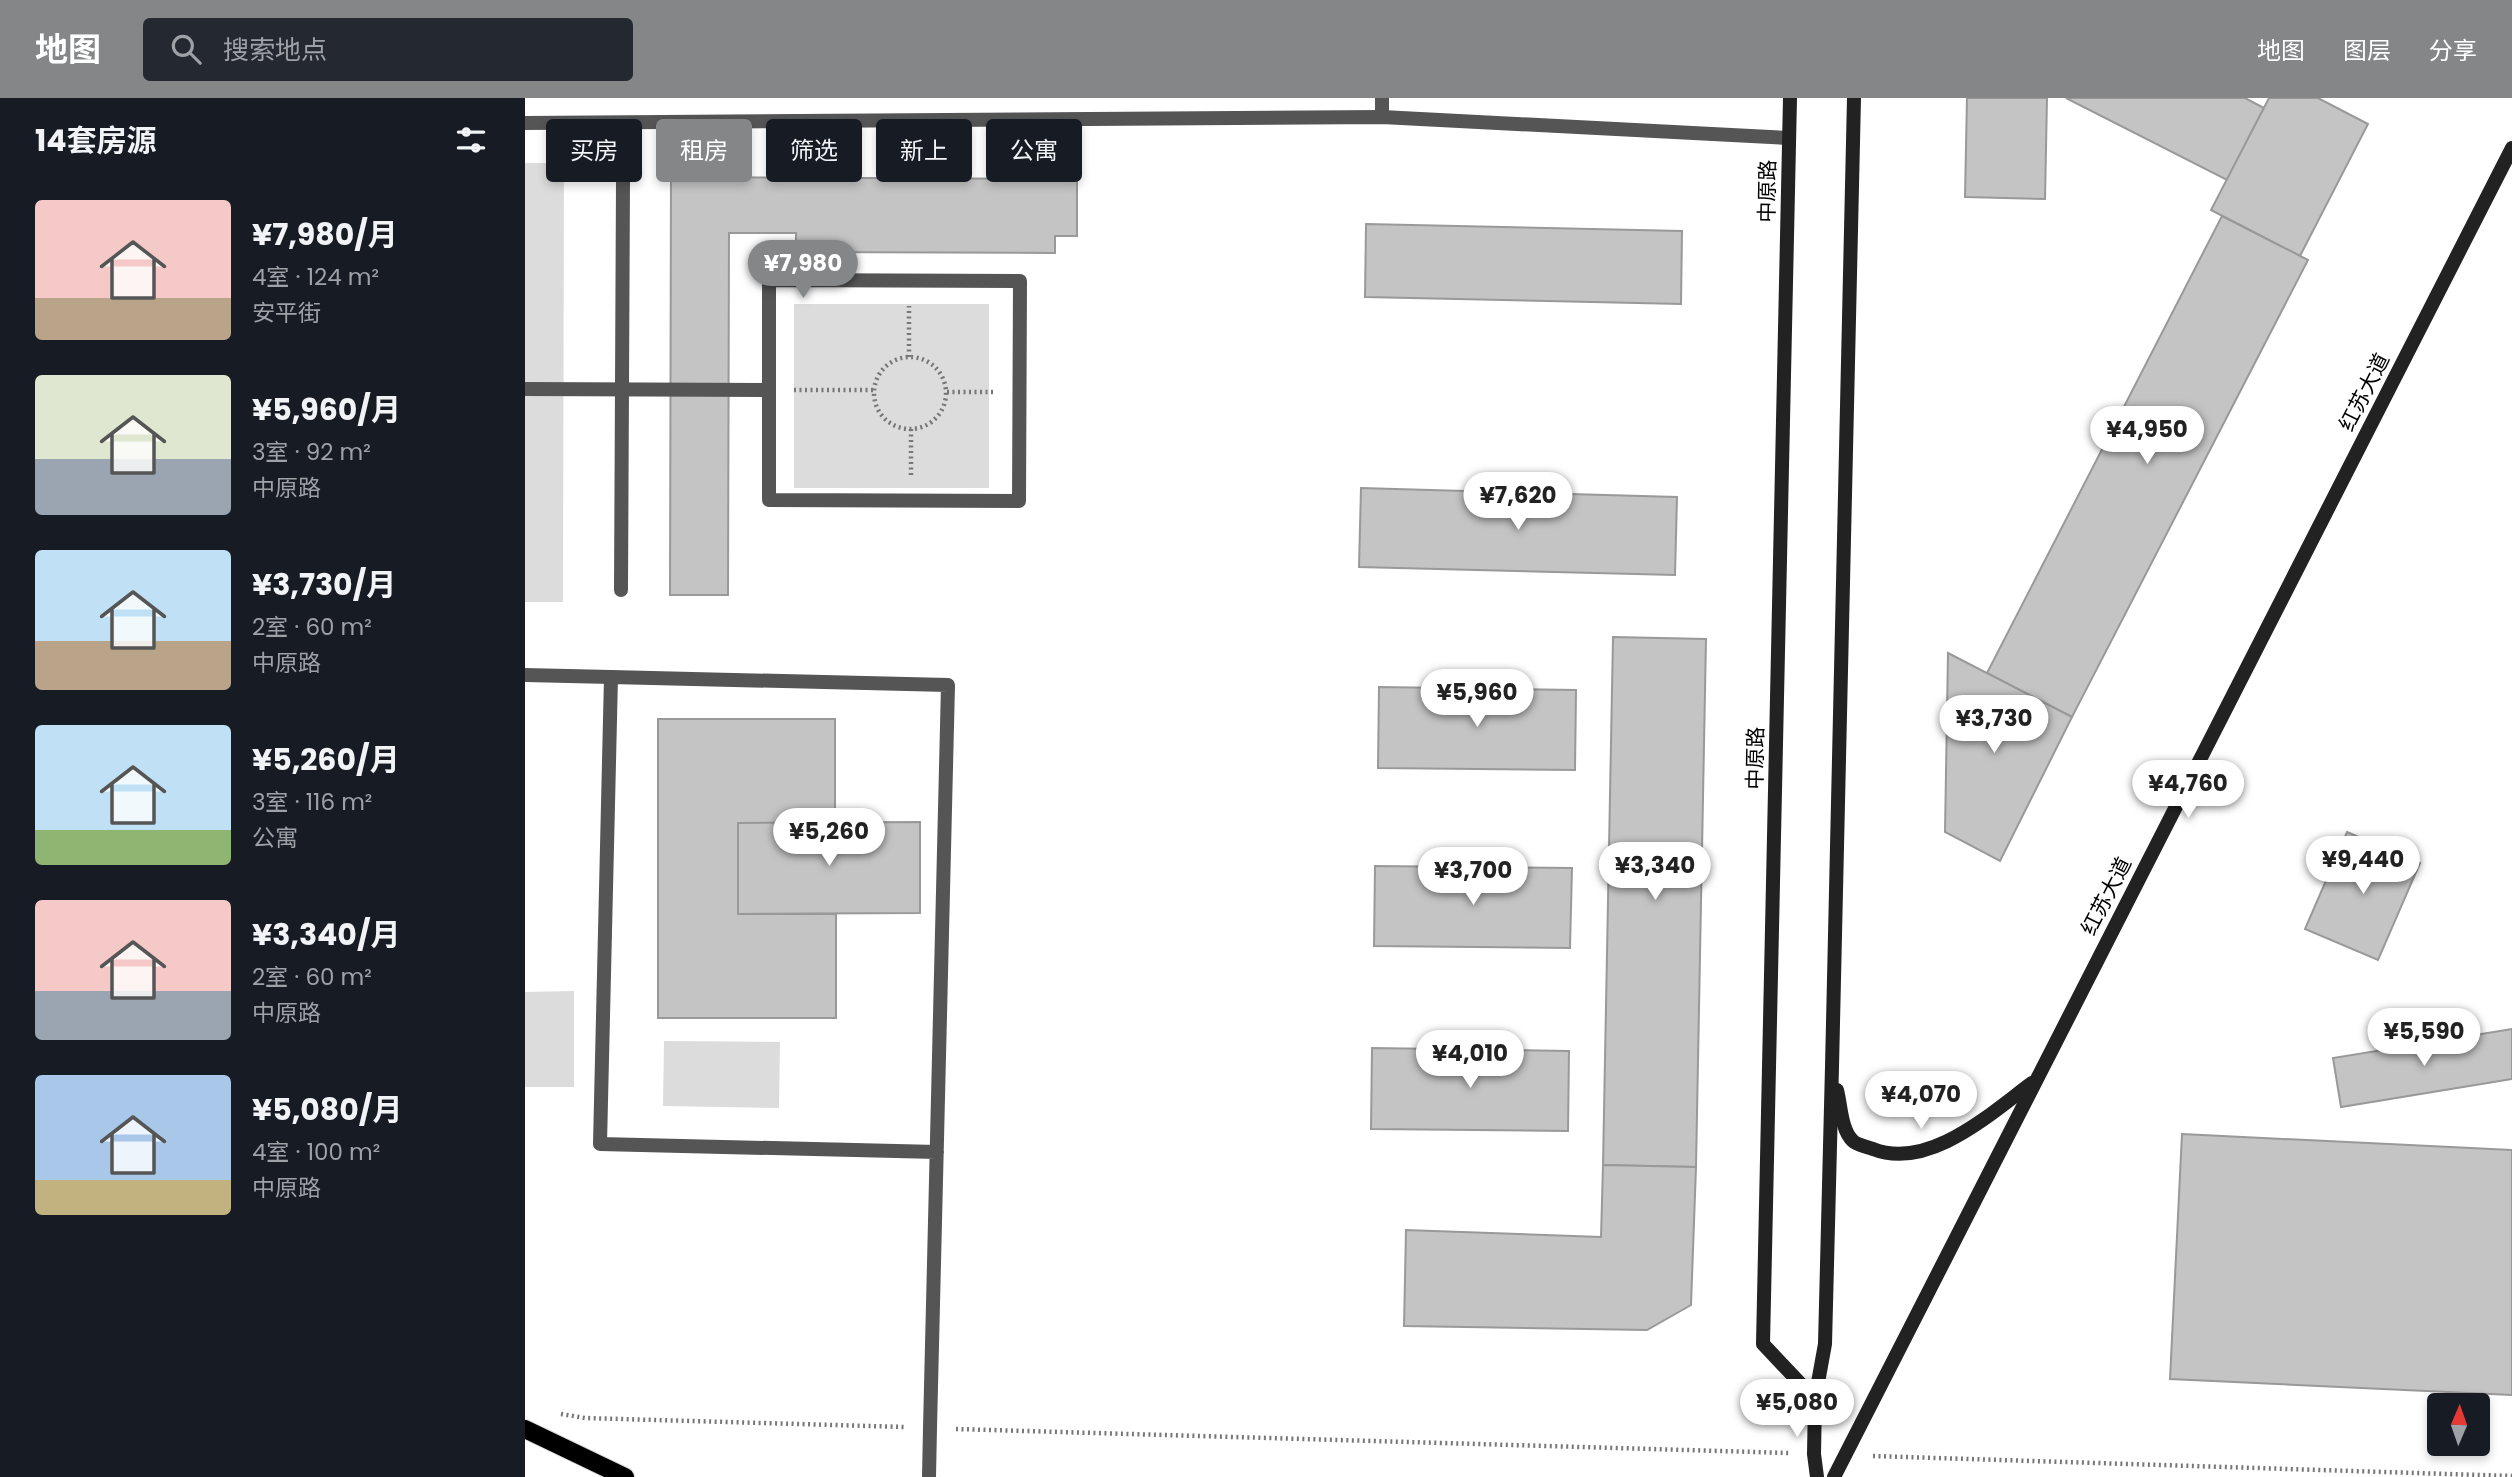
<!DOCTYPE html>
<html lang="zh">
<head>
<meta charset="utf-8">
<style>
	:root { --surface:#171b24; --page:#242831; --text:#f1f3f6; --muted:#9ea1a6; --accent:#858687 }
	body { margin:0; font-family:Poppins,"Noto Sans SC",sans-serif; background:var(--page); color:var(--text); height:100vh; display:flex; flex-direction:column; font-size:26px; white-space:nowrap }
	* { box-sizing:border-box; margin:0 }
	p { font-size:23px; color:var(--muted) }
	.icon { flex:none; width:38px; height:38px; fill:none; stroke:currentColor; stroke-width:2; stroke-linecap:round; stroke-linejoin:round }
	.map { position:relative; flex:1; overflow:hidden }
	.panel { display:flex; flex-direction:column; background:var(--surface); width:525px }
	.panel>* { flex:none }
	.hud { position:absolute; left:21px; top:21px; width:665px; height:63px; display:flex; gap:14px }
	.needle { width:46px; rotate:2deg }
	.controls { position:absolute; left:1902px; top:1295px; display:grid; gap:14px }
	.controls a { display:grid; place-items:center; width:63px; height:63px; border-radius:7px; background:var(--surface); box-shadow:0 4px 10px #0003; font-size:35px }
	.price { position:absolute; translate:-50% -60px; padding:0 16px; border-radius:24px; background:#fff; color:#222; font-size:23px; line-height:46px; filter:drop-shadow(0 2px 4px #0008) }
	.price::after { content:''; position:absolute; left:50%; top:42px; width:21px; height:16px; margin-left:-10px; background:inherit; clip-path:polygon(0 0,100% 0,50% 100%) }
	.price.selected { background:var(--accent); color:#fff }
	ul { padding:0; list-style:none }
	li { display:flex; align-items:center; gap:21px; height:175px; padding:0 35px }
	li span { display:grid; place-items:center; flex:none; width:196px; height:140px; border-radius:7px; color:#555 }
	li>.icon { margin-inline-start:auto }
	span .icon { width:84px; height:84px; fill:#fffc; stroke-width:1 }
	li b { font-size:30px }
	h2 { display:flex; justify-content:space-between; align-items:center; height:84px; padding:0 35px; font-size:30px }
	.tag { padding:0 24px; border-radius:7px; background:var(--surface); box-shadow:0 4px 10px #0003; font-size:24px; line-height:63px }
	.tag.selected { background:var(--accent); color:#fff }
	header { display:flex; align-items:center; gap:42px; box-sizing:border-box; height:98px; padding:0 35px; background:var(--accent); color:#fff }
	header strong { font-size:33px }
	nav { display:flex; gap:38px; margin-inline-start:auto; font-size:24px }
	.search { width:490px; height:63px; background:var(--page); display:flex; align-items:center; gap:18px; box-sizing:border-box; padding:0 24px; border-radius:7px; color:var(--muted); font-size:26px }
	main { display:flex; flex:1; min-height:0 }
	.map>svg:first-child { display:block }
</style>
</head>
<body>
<header>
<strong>地图</strong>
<div class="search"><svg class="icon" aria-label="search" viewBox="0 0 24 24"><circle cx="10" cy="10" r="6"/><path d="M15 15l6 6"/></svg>搜索地点</div>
<nav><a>地图</a><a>图层</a><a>分享</a></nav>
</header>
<main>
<section class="panel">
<h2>14套房源<svg class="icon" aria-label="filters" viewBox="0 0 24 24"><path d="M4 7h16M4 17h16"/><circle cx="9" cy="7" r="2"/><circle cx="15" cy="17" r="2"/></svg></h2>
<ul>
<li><span style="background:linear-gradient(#f6c9c9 70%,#b9a48a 0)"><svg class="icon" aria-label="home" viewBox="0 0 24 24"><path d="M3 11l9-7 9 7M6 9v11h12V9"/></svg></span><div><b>¥7,980/月</b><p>4室 · 124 m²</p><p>安平街</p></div></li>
<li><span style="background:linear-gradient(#dfe7d0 60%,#9aa5b1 0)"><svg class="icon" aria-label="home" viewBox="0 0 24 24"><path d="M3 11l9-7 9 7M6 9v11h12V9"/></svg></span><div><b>¥5,960/月</b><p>3室 · 92 m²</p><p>中原路</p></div></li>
<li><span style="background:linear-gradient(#bfe0f5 65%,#b9a48a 0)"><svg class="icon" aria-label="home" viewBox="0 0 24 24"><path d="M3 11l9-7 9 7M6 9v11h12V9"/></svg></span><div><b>¥3,730/月</b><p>2室 · 60 m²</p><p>中原路</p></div></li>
<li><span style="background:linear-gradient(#bfe0f5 75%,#8fb573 0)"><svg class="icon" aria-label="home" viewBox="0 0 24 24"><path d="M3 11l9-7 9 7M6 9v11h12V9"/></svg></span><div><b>¥5,260/月</b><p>3室 · 116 m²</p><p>公寓</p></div></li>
<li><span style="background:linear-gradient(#f6c9c9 65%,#9aa5b1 0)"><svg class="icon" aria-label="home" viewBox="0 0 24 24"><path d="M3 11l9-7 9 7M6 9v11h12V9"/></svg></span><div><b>¥3,340/月</b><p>2室 · 60 m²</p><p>中原路</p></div></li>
<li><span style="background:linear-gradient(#a9c7e8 75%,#c2b280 0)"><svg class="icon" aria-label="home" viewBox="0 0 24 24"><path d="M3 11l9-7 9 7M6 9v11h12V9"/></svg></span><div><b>¥5,080/月</b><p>4室 · 100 m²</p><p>中原路</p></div></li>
</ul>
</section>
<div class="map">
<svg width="1987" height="1379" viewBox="0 0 1987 1379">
	<rect width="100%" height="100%" fill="#fff"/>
	<!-- green -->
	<g fill="#dcdcdc">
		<path d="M0 65H39L38 504H0Z"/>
		<rect x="269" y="206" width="195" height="184"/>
		<path d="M49 893V989H0V894Z"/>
		<path d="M139 943 255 944 254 1010 138 1008Z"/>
	</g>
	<!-- building -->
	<g fill="#c4c4c4" stroke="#999" stroke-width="2">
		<path d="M1442 0H1522L1520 101 1440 99Z"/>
		<path d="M1541 0H1720L1739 10 1702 82Z"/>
		<path d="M1744 0H1793L1843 26 1775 158 1686 112Z"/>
		<path d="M146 79 552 81V138H530V155L271 154V135H204L203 497H145Z"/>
		<path d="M1697 118 1783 162 1547 619 1462 575Z"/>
		<path d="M841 126 1157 133 1156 206 840 199Z"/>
		<path d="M836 390 1152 399 1150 477 834 469Z"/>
		<path d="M1088 539 1181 541 1171 1069 1078 1067Z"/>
		<path d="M1423 555 1547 619 1475 763 1420 734Z"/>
		<path d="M854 589 1051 592 1050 672 853 670Z"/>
		<path d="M133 621H310V725H213V816H311V920H133Z"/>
		<path d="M395 724V815L213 816V725Z"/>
		<path d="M1822 734 1895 765 1853 862 1780 831Z"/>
		<path d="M850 768 1047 770 1045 850 849 848Z"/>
		<path d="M1987 931V981L1816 1009 1808 960Z"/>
		<path d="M847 950 1044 953 1043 1033 846 1031Z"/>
		<path d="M1657 1036 1987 1052V1297L1645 1281Z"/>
		<path d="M1078 1067 1171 1069 1166 1207 1122 1232 879 1228 881 1132 1076 1139Z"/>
	</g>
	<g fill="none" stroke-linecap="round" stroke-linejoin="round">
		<!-- primary casing -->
		<g stroke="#dbdbdb" stroke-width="20">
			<path id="primary" d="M0 1331 100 1379"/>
		</g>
		<!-- path -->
		<g stroke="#777" stroke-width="4.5" stroke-dasharray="2 3.5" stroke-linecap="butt">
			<path d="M384 259V208"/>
			<circle cx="385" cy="295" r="36"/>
			<path d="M269 292H349"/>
			<path d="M422 294H470"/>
			<path d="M386 331V380"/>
			<path d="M36 1316 60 1320 380 1329"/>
			<path d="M431 1331 1265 1355"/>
			<path d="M1348 1358 1987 1378"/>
		</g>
		<!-- service -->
		<g stroke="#555" stroke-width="14">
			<path d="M244 182 495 183 494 403 244 402Z"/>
			<path d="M0 291 244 292"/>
			<path d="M96 492 98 83"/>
			<path d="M0 577 86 579"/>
			<path d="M404 1379 405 1330 423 587 86 579 75 1046 412 1054"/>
		</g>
		<!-- minor -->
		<g stroke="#555" stroke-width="14">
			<path d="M857 19V0"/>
			<path d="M0 25 857 19 1264 40"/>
		</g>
		<!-- secondary -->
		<g stroke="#222" stroke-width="14">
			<path d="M1265 0 1238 1246 1290 1301"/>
			<path d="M1312 992C1316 1007 1316 1032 1328 1043 1332 1047 1342 1049 1348 1051 1404 1073 1466 1015 1507 985"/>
			<path d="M1292 1379 1289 1356 1290 1301 1300 1246 1307 969 1329 0"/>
			<path d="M1309 1379 1987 50"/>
		</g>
		<!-- primary -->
		<use href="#primary" stroke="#000" stroke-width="18"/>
	</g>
	<g text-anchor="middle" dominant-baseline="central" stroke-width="6" stroke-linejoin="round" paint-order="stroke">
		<!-- street labels -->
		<g font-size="21" fill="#000" stroke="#fff">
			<text transform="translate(1242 93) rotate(-89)">中原路</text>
			<text transform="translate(1839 294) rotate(-63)">红苏大道</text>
			<text transform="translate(1230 660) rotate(-89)">中原路</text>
			<text transform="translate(1581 798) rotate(-63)">红苏大道</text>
		</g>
	</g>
</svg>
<div class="controls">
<a><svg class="needle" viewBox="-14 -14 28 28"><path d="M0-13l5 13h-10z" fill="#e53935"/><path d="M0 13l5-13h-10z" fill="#9ea1a6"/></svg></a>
</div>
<b class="price selected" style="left:278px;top:202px">¥7,980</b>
<b class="price" style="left:1622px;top:368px">¥4,950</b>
<b class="price" style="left:993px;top:434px">¥7,620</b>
<b class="price" style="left:952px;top:631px">¥5,960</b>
<b class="price" style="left:1469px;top:657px">¥3,730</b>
<b class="price" style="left:1663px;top:722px">¥4,760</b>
<b class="price" style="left:304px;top:770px">¥5,260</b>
<b class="price" style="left:1838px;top:798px">¥9,440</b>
<b class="price" style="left:1130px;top:804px">¥3,340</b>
<b class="price" style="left:948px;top:809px">¥3,700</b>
<b class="price" style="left:1899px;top:970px">¥5,590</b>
<b class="price" style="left:945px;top:992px">¥4,010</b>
<b class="price" style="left:1396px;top:1033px">¥4,070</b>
<b class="price" style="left:1272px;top:1341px">¥5,080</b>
<div class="hud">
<a class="tag">买房</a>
<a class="tag selected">租房</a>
<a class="tag">筛选</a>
<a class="tag">新上</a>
<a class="tag">公寓</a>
</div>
</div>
</main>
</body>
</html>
